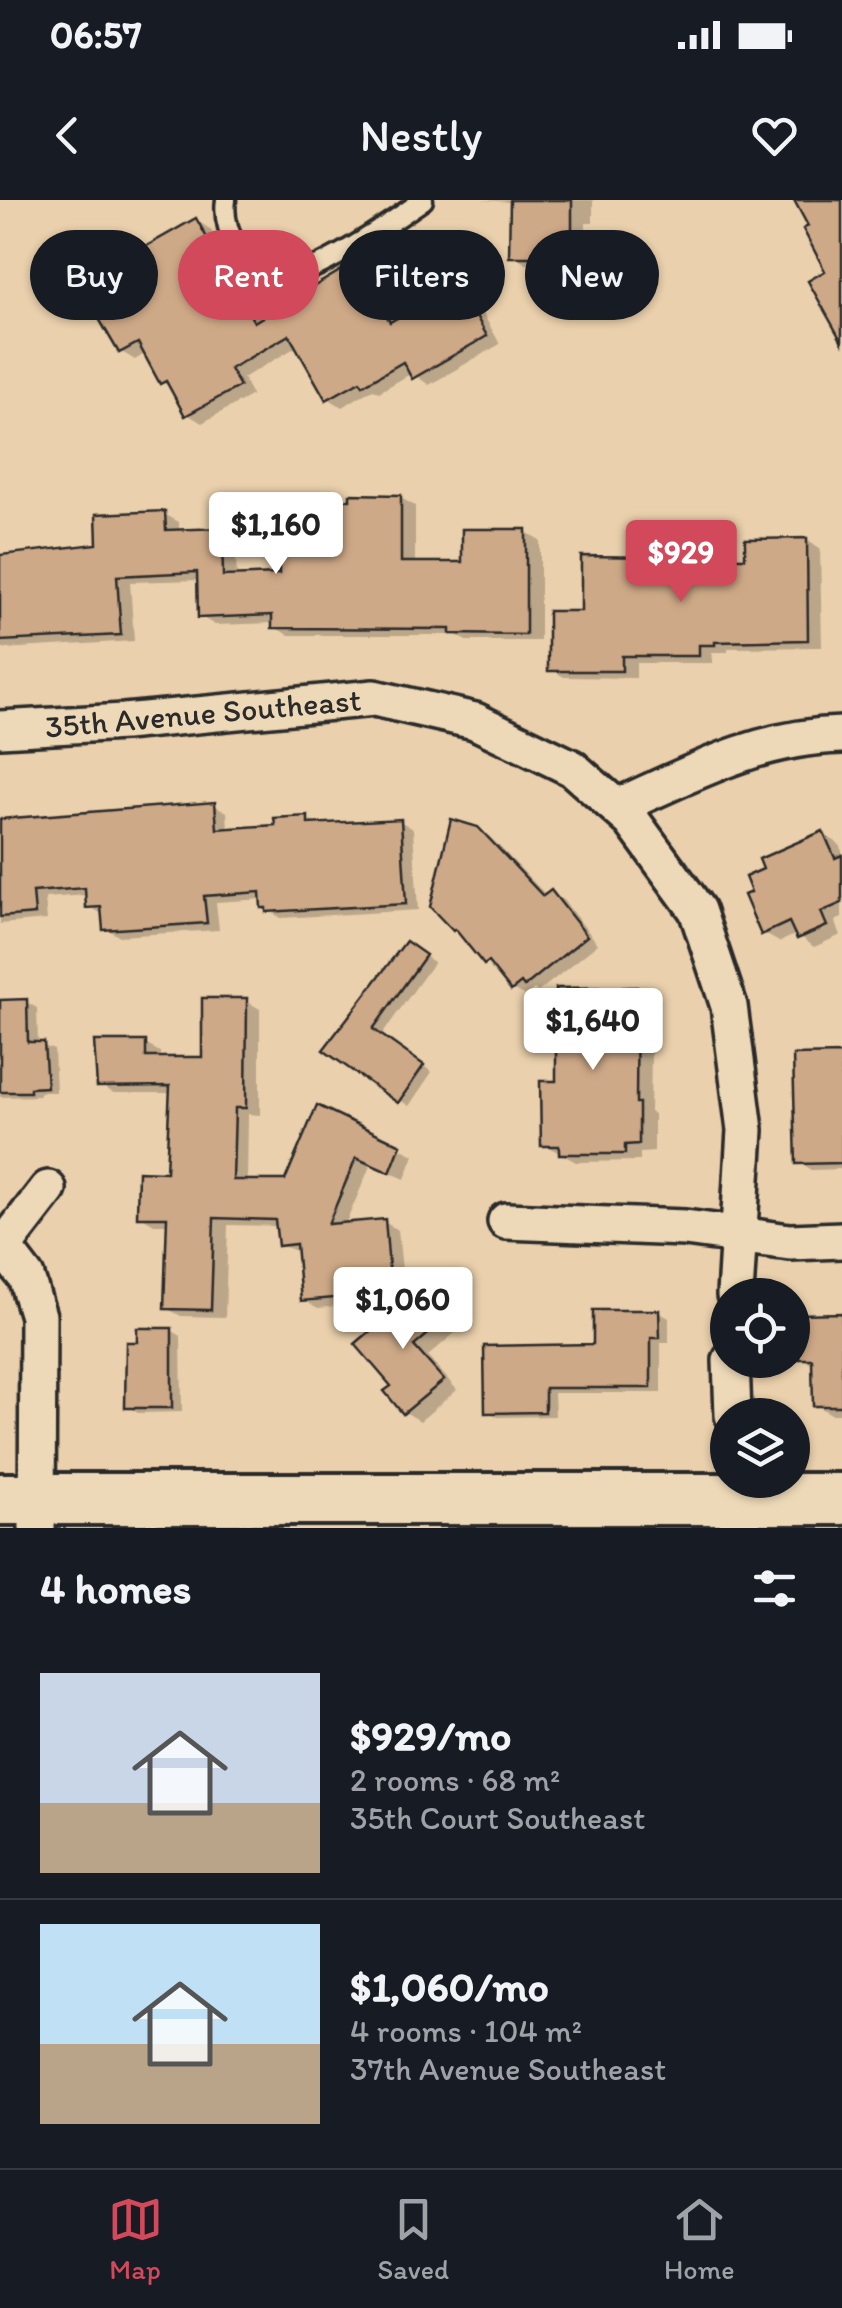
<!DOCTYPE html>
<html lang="en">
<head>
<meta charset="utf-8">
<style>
	:root { --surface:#171b24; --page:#20242c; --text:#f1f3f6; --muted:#9ea1a6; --line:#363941; --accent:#d1495b }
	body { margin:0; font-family:Itim,sans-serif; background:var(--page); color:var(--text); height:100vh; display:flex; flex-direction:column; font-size:38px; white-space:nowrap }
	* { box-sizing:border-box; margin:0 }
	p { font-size:32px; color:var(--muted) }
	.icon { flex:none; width:55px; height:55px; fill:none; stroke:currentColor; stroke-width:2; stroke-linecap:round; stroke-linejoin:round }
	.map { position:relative; height:1328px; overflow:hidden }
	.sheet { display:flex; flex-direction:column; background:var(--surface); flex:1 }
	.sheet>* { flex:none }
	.guide { position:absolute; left:30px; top:30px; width:782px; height:90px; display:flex; gap:20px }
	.tools { position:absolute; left:710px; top:1078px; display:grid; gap:20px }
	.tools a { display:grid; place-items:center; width:100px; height:100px; border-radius:50%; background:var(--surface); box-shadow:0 2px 8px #0004; font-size:50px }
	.price { position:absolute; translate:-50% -85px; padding:0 22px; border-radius:10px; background:#fff; color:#222; font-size:32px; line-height:65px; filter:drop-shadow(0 2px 5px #0008) }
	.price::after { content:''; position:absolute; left:50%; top:60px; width:30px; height:22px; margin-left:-15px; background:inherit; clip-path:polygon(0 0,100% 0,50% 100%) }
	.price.current { background:var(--accent); color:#fff }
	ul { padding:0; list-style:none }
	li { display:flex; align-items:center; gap:30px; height:250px; padding:0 40px }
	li+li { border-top:2px solid var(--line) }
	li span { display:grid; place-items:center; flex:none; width:280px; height:200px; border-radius:0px; color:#555 }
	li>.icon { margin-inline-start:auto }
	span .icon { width:120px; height:120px; fill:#fffc; stroke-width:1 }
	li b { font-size:42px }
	h2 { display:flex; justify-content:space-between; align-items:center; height:120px; padding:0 40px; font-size:42px }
	.pill { padding:0 35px; border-radius:45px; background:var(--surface); box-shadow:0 2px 8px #0004; font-size:35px; line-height:90px }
	.pill.current { background:var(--accent); color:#fff }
	.status { display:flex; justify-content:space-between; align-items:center; height:70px; padding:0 50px; background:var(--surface); direction:ltr }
	.status svg { height:28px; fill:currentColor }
	header { display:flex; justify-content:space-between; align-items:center; height:130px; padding:0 40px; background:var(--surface); font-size:45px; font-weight:600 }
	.dock { display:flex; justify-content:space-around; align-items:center; height:140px; border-top:2px solid var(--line); background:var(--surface); font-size:28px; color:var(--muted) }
	.dock a { display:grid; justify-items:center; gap:5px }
	.dock .current { color:var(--accent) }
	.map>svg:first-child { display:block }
</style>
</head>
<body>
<div class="status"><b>06:57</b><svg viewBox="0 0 49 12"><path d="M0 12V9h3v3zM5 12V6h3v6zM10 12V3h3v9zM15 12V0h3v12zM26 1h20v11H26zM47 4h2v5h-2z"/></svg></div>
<header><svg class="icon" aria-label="back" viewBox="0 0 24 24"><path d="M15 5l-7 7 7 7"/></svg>Nestly<svg class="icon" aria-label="heart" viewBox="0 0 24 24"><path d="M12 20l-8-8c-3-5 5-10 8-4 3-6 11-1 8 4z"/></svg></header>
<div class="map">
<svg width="842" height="1328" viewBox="0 0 842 1328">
	<rect width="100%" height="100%" fill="#ead0ac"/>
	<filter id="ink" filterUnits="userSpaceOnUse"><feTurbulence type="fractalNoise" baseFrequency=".01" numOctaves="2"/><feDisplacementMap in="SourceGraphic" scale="20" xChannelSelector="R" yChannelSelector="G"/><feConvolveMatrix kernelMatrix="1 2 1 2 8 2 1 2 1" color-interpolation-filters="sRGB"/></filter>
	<g filter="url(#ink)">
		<!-- shadow -->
		<g fill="#0003">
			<path d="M481 0H593V23H586V64H526L512 55V2Z"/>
			<path d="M196 20 210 29 261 120 355 65 369 73 397 120 458 86 472 94 500 144 429 185 412 173 379 192 373 189 342 207 328 198 298 146 243 178 252 195 202 223 187 214 173 189 162 182 146 153 135 160 120 151 130 49 138 53Z"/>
			<path d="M401 298 415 306V364H464L526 332 540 340V441H466L457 435H289L274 427V423L215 425 201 417 199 380 130 382 134 441 4 449 0 446V358L100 347 164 314 179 322V332L221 331 235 339 237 378 281 376 322 332Z"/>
			<path d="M806 340 820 348 822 447 728 448V452H712L713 463H636V478L564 477 550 469 583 414Z"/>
			<path d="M214 605 227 612 228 630 278 628 307 619 321 626 400 621 413 629 418 710 281 718 263 707V699L216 702 219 730 118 736 106 728 102 714 89 706 88 695 45 698 47 720 0 724V621Z"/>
			<path d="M477 629 490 637 547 696 551 693 563 700 598 744 538 792 534 789 525 796 513 789 462 734 454 729Z"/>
			<path d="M823 634 838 643 842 651V718L835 721 841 735 814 747 797 734 779 742 763 733Z"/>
			<path d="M416 750 434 762 381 836 432 872 409 906 326 850Z"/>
			<path d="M636 790 652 798 650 912 654 914V952L640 953V961L576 962 543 944 559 884Z"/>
			<path d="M246 801 260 809V915L248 914 247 982H286L318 908 414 955 405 979 371 964 345 1025 384 1022 398 1030 405 1100 318 1108 304 1100 299 1052 280 1045 278 1026 228 1025 225 1117 181 1116 166 1108 169 1024H154L139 1015 169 975 172 893H114L99 885 145 844 160 852V859H204Z"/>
			<path d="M0 802H26L37 808 38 844 54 850 56 892H39L40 896 0 897Z"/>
			<path d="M842 856V969L811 970 799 963Z"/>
			<path d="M416 1095 431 1103 456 1132 428 1156 457 1190 420 1221 405 1212 394 1186Z"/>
			<path d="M658 1112 669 1118V1143H661V1193H554L555 1216 498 1217 487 1211Z"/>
			<path d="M842 1116V1214H831L816 1205 815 1166 801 1158Z"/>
			<path d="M171 1130 181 1136 182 1212 138 1213 128 1207Z"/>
		</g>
		<!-- building -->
		<g fill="#cea987" stroke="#2b2b2b" stroke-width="2.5">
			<path d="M510 0H572V57H509Z"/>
			<path d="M794 0H842V142L808 81 825 71 803 29 808 26Z"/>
			<path d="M196 18 254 122 355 62 390 122 458 83 487 136 412 179 403 162 363 185 360 181 326 200 289 135 230 169 240 186 185 216 166 181 160 184 138 143 119 153 74 76 130 46 134 53Z"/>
			<path d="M350 294 401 295V362H462V329H526V435L450 434V429L272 428V415L198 418 197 372 117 376 121 435 0 441V355L97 344 96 314 165 311 166 330 222 328 223 376 279 374V329H319L324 299 350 300Z"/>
			<path d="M807 338 808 440 715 442V445H699V456H622V471H548V411H581V356L745 358V339Z"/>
			<path d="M215 602 217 629 275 625 274 618 308 616V624L401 619 406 704 266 712V708H261L260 692 204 696 207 723 103 730 101 707 86 708 85 688 33 692 35 714 0 717V619Z"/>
			<path d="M451 619 478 627 543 696 551 690 587 736 524 787 521 783 511 791 488 762 484 765 455 729 453 731 430 707Z"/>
			<path d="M823 631 835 658 842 655V703L821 712 827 726 797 739 789 722 761 735 744 695 751 692 745 677 763 669 759 659Z"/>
			<path d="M406 741 426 755 373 829 424 865 398 903 323 850Z"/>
			<path d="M637 787 636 903H639V944L625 945V954H559V946H541L540 881H556V788Z"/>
			<path d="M202 798H247L246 908H235L233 980H285L317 905 401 945 390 973 356 958 328 1024 385 1019 391 1093 301 1101 296 1044 278 1046 275 1020 214 1018 211 1110 164 1109 167 1017H137L138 971 166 972 170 886 97 887 94 841H146V857H202Z"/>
			<path d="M27 799 28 842H44L47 887 30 888V892H0V800Z"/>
			<path d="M842 854V963L796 964 793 855Z"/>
			<path d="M416 1092 442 1122 414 1146 444 1180 403 1214 384 1191 391 1186 355 1144Z"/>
			<path d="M593 1110H659L660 1138H651V1188H545V1212L485 1213 484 1146 593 1144Z"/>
			<path d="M842 1113V1206H813L812 1159H799L797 1114Z"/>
			<path d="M137 1128H172V1208H125L126 1142H137Z"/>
		</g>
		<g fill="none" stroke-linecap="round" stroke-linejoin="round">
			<!-- lane casing -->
			<g stroke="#2b2b2b" stroke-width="25">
				<path id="lane" d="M226 0C223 19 230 35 239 52 245 62 253 76 265 79 302 87 391 22 423 0"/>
			</g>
			<!-- street casing -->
			<g stroke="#2b2b2b" stroke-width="42">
				<g id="street">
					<path d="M0 529 124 522 374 498 475 521 572 568 632 621 697 710 729 806 745 930 735 1095"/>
					<path d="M617 607C692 573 758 537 842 535"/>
					<path d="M506 1021 685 1028 790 1042 842 1040"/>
					<path d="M0 1043 26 1077 38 1116 37 1328"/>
					<path d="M4 1046 48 989"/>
					<path d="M731 1160 733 1215"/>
				</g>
			</g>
			<!-- secondary casing -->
			<g stroke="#2b2b2b" stroke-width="58">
				<path id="secondary" d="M0 1299H842"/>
			</g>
			<!-- lane -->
			<use href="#lane" stroke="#edd9b7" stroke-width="18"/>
			<!-- street -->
			<use href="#street" stroke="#edd9b7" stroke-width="35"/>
			<!-- secondary -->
			<use href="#secondary" stroke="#edd9b7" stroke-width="50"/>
		</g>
	</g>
	<g text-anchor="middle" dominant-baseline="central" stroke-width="9" stroke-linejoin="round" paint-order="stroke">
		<!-- street labels -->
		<g font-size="32" fill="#2b2b2b" stroke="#edd9b7">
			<text transform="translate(203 513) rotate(-5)">35th Avenue Southeast</text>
		</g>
	</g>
</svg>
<div class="tools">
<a><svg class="icon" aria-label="locate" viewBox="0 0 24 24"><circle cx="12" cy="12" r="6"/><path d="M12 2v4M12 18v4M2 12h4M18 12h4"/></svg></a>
<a><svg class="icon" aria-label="layers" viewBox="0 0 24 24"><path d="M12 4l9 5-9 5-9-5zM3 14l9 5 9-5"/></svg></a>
</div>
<b class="price" style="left:276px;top:377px">$1,160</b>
<b class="price current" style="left:681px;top:405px">$929</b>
<b class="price" style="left:593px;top:873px">$1,640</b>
<b class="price" style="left:403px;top:1152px">$1,060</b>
<div class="guide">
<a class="pill">Buy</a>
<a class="pill current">Rent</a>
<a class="pill">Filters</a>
<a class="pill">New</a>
</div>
</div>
<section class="sheet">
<h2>4 homes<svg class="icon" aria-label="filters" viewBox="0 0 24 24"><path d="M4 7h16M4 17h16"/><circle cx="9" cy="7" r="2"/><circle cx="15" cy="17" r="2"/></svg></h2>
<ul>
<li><span style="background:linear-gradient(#c9d6e8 65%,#b9a48a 0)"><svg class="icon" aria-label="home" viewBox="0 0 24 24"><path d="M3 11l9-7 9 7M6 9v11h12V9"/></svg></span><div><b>$929/mo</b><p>2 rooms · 68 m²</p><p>35th Court Southeast</p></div></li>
<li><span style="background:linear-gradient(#bfe0f5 60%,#b9a48a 0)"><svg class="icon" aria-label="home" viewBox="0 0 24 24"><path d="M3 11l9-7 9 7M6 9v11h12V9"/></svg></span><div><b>$1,060/mo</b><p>4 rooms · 104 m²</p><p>37th Avenue Southeast</p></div></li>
</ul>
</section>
<nav class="dock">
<a class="current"><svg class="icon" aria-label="map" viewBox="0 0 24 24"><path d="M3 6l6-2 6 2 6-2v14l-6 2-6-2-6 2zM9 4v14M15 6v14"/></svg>Map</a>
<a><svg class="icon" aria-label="saved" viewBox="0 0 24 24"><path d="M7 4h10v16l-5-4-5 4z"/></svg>Saved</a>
<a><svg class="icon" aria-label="home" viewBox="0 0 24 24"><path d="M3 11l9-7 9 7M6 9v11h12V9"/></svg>Home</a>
</nav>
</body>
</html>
